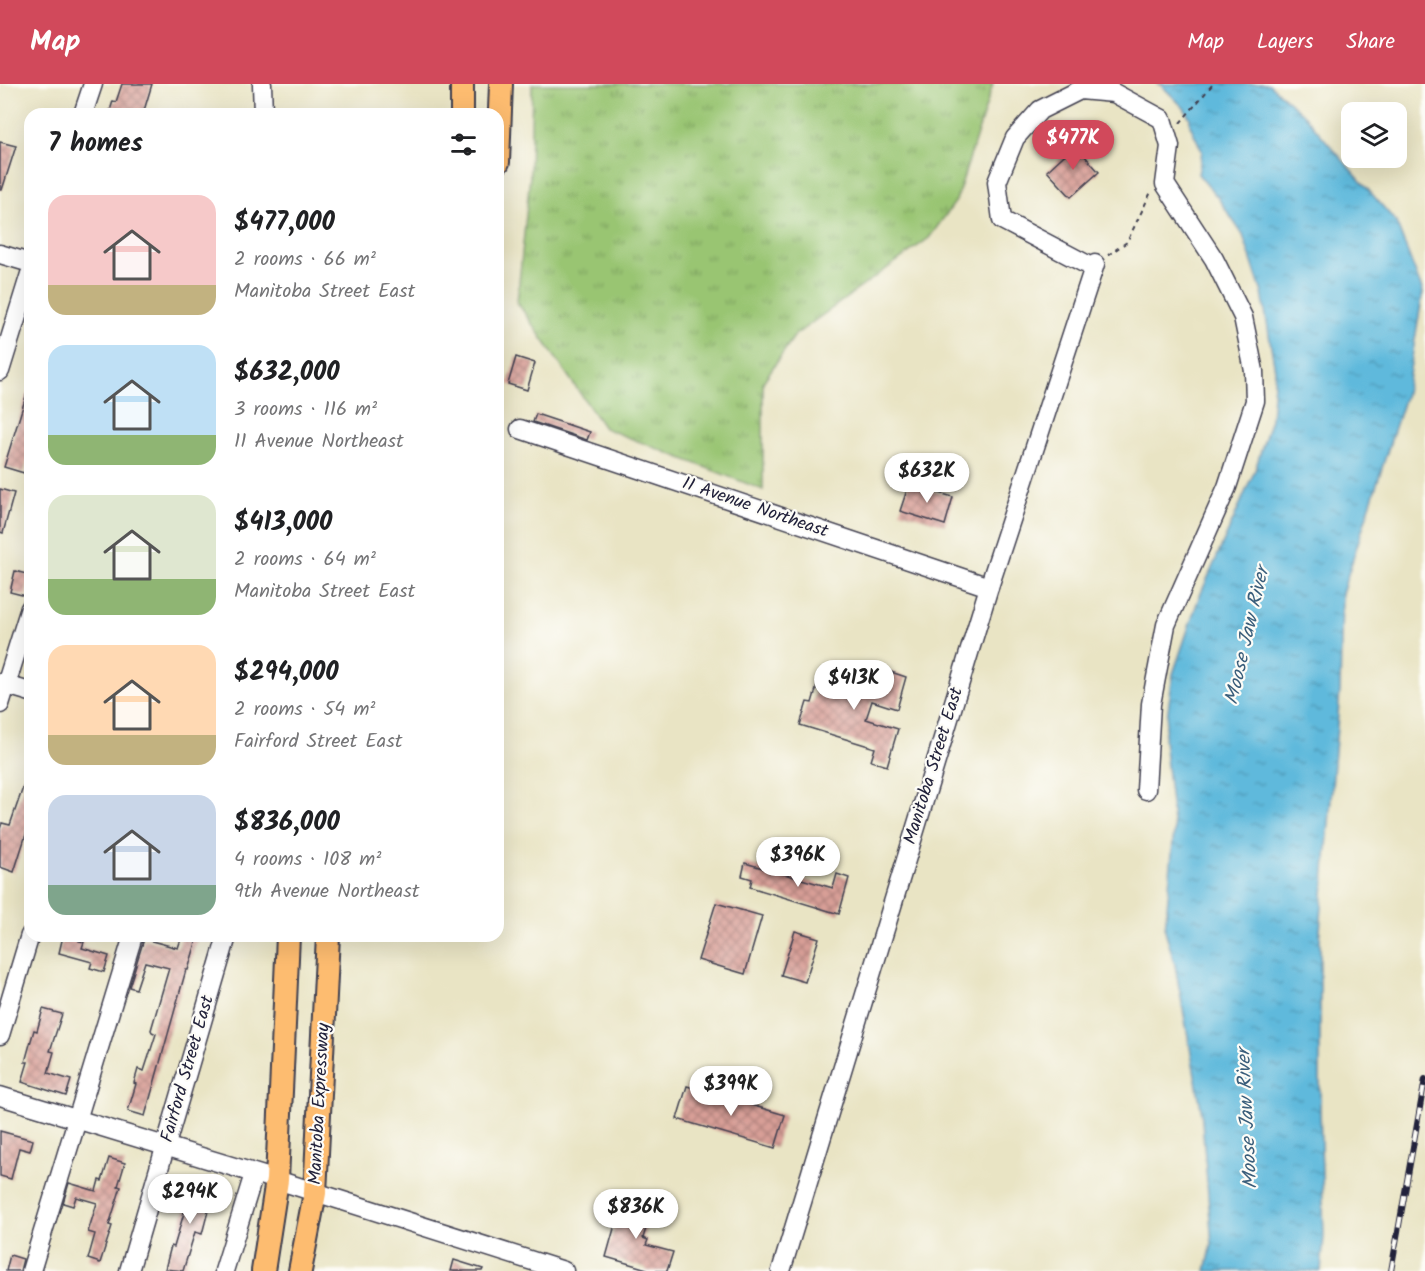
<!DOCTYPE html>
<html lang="en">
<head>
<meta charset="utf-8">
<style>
	:root { --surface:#fff; --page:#f2f2f2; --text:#202124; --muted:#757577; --accent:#d1495b }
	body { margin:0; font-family:Kalam,sans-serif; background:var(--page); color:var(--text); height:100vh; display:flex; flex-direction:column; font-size:22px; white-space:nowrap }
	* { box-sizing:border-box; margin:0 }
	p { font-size:20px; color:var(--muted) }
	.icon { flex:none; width:33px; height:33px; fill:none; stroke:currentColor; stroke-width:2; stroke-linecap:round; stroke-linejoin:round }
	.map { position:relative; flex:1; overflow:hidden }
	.details { position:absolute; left:24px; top:24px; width:480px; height:834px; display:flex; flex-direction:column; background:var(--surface); border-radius:18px; box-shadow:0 6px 24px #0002 }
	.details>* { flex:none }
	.controls { position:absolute; left:1341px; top:18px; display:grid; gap:12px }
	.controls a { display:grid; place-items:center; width:66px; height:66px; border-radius:12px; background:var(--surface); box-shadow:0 6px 24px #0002; font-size:30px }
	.price { position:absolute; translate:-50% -51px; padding:0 14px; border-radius:21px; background:#fff; color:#222; font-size:20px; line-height:39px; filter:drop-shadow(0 2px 3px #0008) }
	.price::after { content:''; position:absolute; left:50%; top:36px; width:18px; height:14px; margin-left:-9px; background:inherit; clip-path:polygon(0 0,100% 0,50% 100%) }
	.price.current { background:var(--accent); color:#fff }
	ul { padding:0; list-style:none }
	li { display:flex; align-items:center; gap:18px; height:150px; padding:0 24px }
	li span { display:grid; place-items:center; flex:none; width:168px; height:120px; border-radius:18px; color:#555 }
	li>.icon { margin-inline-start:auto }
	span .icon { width:72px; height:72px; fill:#fffc; stroke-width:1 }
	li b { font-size:26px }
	h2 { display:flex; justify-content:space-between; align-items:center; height:72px; padding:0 24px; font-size:26px }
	header { display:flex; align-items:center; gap:36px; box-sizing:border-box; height:84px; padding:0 30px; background:var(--accent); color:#fff }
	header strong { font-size:28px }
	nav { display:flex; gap:33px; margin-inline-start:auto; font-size:21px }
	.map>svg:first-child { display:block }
</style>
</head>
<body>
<header>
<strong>Map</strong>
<nav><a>Map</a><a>Layers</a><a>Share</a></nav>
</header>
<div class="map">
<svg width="1425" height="1187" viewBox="0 0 1425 1187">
	<defs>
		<pattern id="grass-tufts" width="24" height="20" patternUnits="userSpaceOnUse" patternTransform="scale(1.5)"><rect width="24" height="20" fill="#99c572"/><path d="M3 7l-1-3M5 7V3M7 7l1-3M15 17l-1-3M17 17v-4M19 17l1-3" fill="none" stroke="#7ca05f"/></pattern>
		<pattern id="water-ripples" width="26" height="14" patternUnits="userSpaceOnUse" patternTransform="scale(1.5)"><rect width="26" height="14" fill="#5fb9dc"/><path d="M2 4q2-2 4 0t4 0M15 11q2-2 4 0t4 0" fill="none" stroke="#4e96b4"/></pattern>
		<pattern id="building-cross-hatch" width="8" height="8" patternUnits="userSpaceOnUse" patternTransform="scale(1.5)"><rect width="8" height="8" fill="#d89f97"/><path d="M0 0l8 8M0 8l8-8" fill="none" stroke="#af817c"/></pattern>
	</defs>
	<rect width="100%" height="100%" fill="#fdfcf7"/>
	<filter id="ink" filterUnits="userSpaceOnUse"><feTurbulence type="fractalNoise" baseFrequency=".0167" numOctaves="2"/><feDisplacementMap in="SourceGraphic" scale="12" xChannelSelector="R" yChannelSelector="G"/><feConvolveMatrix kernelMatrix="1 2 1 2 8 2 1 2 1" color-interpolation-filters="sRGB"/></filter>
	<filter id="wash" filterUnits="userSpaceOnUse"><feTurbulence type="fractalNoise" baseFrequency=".008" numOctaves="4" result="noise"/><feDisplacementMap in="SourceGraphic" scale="24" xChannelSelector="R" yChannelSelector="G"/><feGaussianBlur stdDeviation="1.35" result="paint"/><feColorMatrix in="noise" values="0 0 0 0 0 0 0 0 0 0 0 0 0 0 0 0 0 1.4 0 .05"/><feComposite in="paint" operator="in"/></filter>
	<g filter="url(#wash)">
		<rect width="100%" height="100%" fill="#e9e4c4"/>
		<!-- grass -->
		<path fill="url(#grass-tufts)" stroke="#5e7456" stroke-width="1.5" d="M532 0H993L956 117 929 154 795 251 763 298V406L604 344 517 218 530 92Z"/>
		<!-- water -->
		<path fill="url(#water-ripples)" stroke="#406e8c" stroke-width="1.5" d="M1157 0H1269L1304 31 1396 138 1423 208 1406 309 1342 509 1340 607 1320 847V1026L1324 1152 1321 1187H1206L1212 1160 1201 1024 1175 881 1165 846 1174 747 1164 655 1173 590 1198 516 1255 386 1271 335 1275 286 1262 209 1243 151 1218 114 1198 90 1202 67 1190 41V34L1184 24 1161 1Z"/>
		<g id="blocks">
			<!-- building -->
			<g fill="url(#building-cross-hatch)">
				<path d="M122 0H152L143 30H109L113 17 116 18Z"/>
				<path d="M0 58 16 62 2 106H0Z"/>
				<path d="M1075 61 1099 88 1071 113 1047 87Z"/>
				<path d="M516 273 535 279 527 306 508 300Z"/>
				<path d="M27 309H30V367L24 389 4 383Z"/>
				<path d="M536 330 590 348 587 356 533 338Z"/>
				<path d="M909 400 953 413 945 441 900 427Z"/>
				<path d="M0 405 14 409 3 449 0 448Z"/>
				<path d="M15 487 30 491 26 512 10 508Z"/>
				<path d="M822 585 883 604 888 587 906 593 897 625 872 617 866 635 898 645 887 682 871 677 875 664 800 641 807 618 812 619Z"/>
				<path d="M28 689H30V738L14 788 0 783V745L2 739 10 741Z"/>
				<path d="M745 779 833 804 837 790 849 794 839 830 750 803 752 795 742 792Z"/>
				<path d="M716 819 762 832 745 890 698 876Z"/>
				<path d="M795 847 819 854 805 898 781 891Z"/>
				<path d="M63 852H80L79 857 84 858 82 864 109 872 104 888 90 884 92 878 59 869Z"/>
				<path d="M182 852H198L188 886H186L145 1032 128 1027 136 1000 134 999 138 985 144 987 156 950 152 948 151 946 169 884 145 878 136 905 129 903 144 855 178 864Z"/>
				<path d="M43 925 62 930 50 967 54 968 48 989 71 996 66 1012 22 998 28 978H25L30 960 34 946 37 947Z"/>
				<path d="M687 1002 785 1031 775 1064 677 1035Z"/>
				<path d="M0 1047 33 1056 30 1067 19 1064 11 1095 0 1092Z"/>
				<path d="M109 1074 125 1079 118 1102 121 1103 109 1141 112 1142 100 1179 88 1175 95 1150 88 1148 97 1119 76 1113 73 1122 63 1119 69 1099 96 1107 99 1096 102 1097Z"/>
				<path d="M193 1098 214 1104 202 1150 195 1148 183 1187 165 1185 171 1162 174 1163Z"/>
				<path d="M622 1116 652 1125 643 1154 648 1156 646 1161 673 1168 667 1187H646L647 1185 606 1173Z"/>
				<path d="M10 1171 23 1175 20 1187H6Z"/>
				<path d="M454 1176 483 1185 482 1187H451Z"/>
			</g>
		</g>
	</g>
	<g filter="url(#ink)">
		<use href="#blocks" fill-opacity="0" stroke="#403f50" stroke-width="1.5"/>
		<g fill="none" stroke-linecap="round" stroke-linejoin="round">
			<!-- minor casing -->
			<g stroke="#403f50" stroke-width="21">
				<g id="minor">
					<path d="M262 0 263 30"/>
					<path d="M83 30 93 0"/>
					<path d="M0 170 30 179"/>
					<path d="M1084 179 1002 136 997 98 1015 54 1040 26 1080 6 1114 9 1162 35 1170 62 1165 100 1214 175 1243 233 1254 287 1255 317 1227 403 1166 541 1151 620 1146 706"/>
					<path d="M0 287 30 190"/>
					<path d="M520 345 989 503"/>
					<path d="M0 599 30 608"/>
					<path d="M0 620 30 524"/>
					<path d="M0 951 30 851"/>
					<path d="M0 1012 277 1096 564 1187"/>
					<path d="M31 1187 133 852"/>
					<path d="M129 1187 227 852"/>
					<path d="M224 1187 254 1090"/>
					<path d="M781 1187 989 503 1095 180"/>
				</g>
			</g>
			<!-- major casing -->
			<g stroke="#403f50" stroke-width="26">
				<g id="major">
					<path d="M462 30V0"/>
					<path d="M498 78 501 0"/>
					<path d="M263 1187 277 1096 288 852"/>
					<path d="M300 1187 315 1109 328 852"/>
				</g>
			</g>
			<!-- path -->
			<g stroke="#403f50" stroke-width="2" stroke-dasharray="4.5 4.5" stroke-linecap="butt">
				<path d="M1180 39 1213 0"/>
				<path d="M1108 171 1127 158 1151 108"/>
			</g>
			<!-- minor -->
			<use href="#minor" stroke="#fff" stroke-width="18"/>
			<!-- major -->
			<use href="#major" stroke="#fdbc70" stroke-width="22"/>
			<!-- rail casing -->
			<g stroke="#22223b" stroke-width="6">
				<path id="rail" d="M1391 1187 1425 995"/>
			</g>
			<!-- rail -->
			<use href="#rail" stroke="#fdfcf7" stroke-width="4" stroke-dasharray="11" stroke-linecap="butt"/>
		</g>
	</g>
	<g text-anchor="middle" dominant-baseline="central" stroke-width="4.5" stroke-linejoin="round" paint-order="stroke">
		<!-- street labels -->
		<g font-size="18" fill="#22223b" stroke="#fdfcf7">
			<text transform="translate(755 424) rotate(19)">11 Avenue Northeast</text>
			<text transform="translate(934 682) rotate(-73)">Manitoba Street East</text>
			<text transform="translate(188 985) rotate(-74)">Fairford Street East</text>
			<text transform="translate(320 1020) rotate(-87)">Manitoba Expressway</text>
		</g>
		<!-- water labels -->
		<g font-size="20" font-style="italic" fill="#3a5e7b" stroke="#fdfcf7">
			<text transform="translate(1248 552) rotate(-77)">Moose Jaw River</text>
			<text transform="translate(1248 1035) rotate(-93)">Moose Jaw River</text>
		</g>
	</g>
</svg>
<div class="controls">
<a><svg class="icon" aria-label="layers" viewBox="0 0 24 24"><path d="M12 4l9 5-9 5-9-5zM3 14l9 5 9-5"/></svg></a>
</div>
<b class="price current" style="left:1073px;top:87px">$477K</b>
<b class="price" style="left:927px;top:420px">$632K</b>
<b class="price" style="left:854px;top:627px">$413K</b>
<b class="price" style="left:798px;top:804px">$396K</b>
<b class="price" style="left:731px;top:1033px">$399K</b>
<b class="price" style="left:190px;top:1141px">$294K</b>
<b class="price" style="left:636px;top:1156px">$836K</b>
<section class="details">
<h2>7 homes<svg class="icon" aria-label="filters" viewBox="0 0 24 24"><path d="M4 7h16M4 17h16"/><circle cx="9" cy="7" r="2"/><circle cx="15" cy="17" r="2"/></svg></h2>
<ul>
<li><span style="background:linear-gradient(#f6c9c9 75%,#c2b280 0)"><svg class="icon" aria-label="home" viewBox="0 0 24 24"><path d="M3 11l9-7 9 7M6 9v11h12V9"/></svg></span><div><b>$477,000</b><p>2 rooms · 66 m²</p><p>Manitoba Street East</p></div></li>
<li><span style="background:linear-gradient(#bfe0f5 75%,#8fb573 0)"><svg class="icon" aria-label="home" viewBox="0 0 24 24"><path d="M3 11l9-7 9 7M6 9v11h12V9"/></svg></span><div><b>$632,000</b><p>3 rooms · 116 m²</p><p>11 Avenue Northeast</p></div></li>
<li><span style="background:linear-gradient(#dfe7d0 70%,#8fb573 0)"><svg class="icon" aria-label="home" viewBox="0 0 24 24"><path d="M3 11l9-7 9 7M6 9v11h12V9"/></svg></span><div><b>$413,000</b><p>2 rooms · 64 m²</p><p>Manitoba Street East</p></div></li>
<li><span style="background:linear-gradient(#ffd9b3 75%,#c2b280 0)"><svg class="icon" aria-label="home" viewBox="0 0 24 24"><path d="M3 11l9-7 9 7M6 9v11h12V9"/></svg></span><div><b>$294,000</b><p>2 rooms · 54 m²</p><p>Fairford Street East</p></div></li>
<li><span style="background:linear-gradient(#c9d6e8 75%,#7fa58c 0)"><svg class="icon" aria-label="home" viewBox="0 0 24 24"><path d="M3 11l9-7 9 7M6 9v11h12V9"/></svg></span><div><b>$836,000</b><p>4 rooms · 108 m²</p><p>9th Avenue Northeast</p></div></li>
</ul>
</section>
</div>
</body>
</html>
